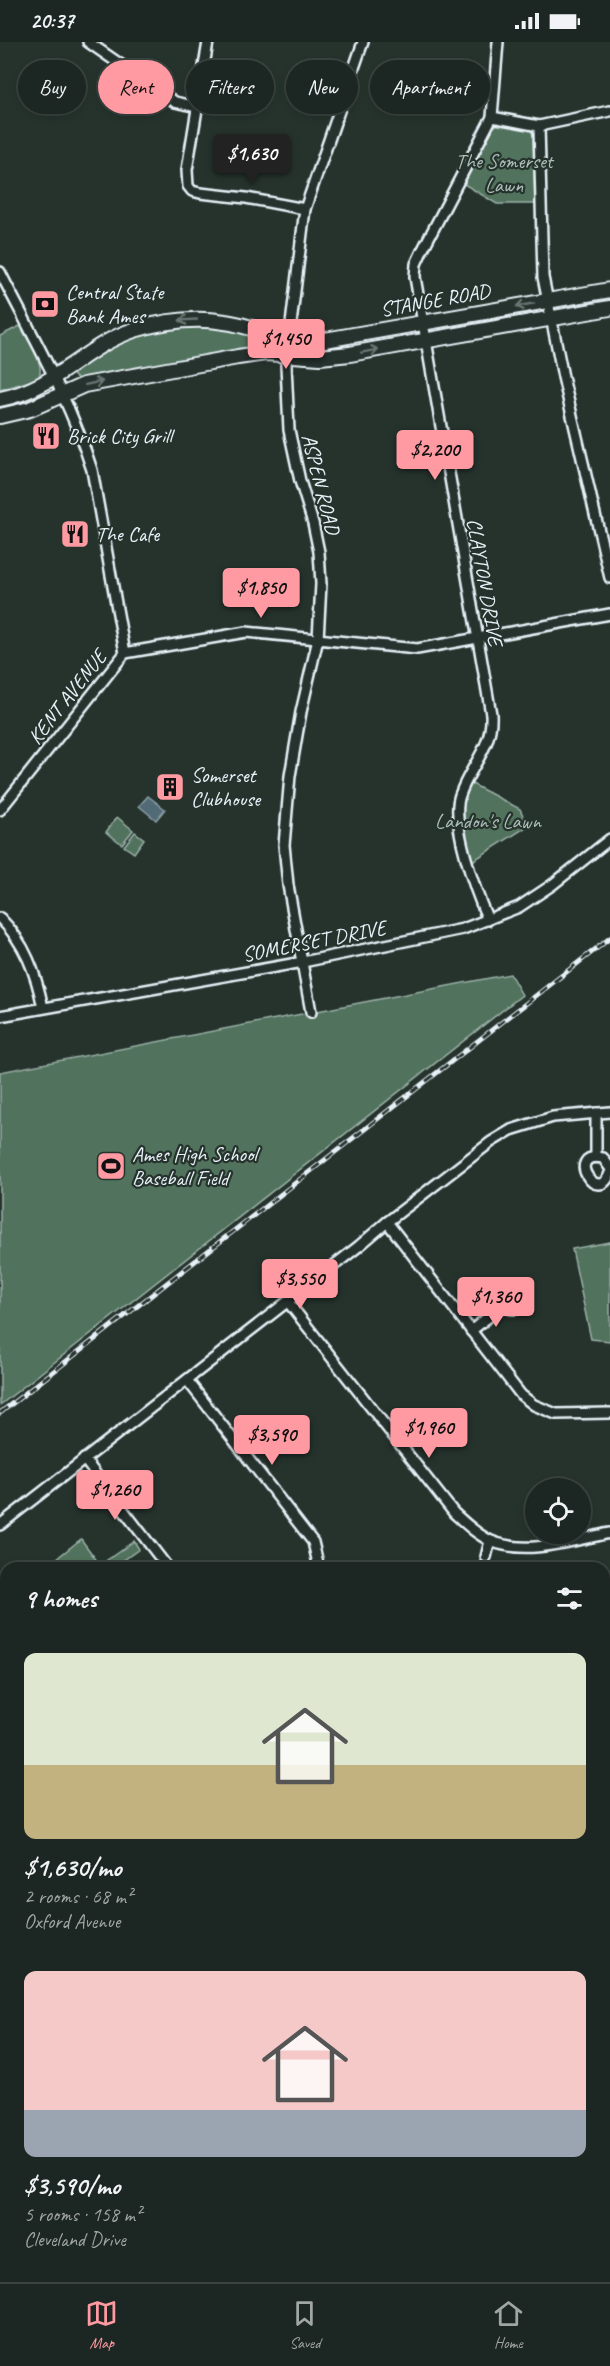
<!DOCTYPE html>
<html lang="en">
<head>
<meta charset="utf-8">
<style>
	:root { --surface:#1c2622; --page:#252e2a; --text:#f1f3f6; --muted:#a0a5a5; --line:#3a4340; --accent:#ff9aa2 }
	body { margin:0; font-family:Caveat,sans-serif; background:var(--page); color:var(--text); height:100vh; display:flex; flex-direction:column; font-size:22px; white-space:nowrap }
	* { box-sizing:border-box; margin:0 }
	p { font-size:20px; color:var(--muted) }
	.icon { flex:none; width:33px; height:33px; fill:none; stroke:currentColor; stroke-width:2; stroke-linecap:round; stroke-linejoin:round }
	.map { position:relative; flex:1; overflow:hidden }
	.panel { position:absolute; left:0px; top:1520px; width:610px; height:722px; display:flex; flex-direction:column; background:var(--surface); border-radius:18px 18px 0 0; box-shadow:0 3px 9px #0003,0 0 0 2px var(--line) }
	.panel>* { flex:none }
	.top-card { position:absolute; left:18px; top:18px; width:574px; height:54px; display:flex; gap:12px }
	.controls { position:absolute; left:525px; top:1436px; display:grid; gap:12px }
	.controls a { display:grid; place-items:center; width:66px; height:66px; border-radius:50%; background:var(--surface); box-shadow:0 3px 9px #0003,0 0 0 2px var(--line); font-size:30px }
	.price { position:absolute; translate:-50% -51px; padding:0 14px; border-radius:6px; background:var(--accent); color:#111; font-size:20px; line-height:39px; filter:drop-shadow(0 2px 3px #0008) }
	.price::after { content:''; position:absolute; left:50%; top:36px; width:18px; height:14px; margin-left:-9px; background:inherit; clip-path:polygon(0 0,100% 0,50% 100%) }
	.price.on { background:#222; color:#fff }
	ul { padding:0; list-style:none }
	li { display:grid; align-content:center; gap:12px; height:318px; padding:0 24px }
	li span { display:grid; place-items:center; height:186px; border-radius:12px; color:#555 }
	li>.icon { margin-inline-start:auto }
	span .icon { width:108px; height:108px; fill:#fffc; stroke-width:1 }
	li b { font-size:26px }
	h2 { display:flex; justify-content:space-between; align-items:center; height:72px; padding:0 24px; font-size:26px }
	.chip { padding:0 21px; border-radius:27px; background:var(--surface); box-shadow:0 3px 9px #0003,0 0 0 2px var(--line); font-size:21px; line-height:54px }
	.chip.on { background:var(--accent); color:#111 }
	.status { display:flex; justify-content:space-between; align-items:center; height:42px; padding:0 30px; background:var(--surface); direction:ltr }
	.status svg { height:16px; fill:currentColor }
	.tab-bar { display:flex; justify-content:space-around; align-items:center; height:84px; border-top:2px solid var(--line); background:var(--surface); font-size:16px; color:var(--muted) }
	.tab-bar a { display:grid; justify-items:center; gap:3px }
	.tab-bar .on { color:var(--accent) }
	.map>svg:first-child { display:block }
</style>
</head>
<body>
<div class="status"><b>20:37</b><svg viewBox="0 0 49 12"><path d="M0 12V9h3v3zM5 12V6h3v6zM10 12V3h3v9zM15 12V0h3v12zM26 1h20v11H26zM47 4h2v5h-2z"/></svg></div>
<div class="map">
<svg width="610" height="2240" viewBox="0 0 610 2240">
	<rect width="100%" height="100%" fill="#26332d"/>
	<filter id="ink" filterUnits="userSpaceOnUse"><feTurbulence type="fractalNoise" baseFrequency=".0167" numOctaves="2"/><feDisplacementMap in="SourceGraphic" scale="12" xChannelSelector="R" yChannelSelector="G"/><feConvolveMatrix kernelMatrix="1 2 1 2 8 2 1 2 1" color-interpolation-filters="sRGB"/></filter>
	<g filter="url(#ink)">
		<!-- green -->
		<g fill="#51725c" stroke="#9cb2aa" stroke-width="1.5">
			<path d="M499 81 529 87 533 92 535 162H497L464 142 493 86Z"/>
			<path d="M610 254V260L568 267 567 261Z"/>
			<path d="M531 268 532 274 441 290 440 284Z"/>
			<path d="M218 283 264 296 267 301 261 305 80 338 74 334V330C95 309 136 289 166 285 183 283 201 284 218 283Z"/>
			<path d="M20 284C28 299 53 331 32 342L30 339 0 348V294Z"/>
			<path d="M404 290 405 297 342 308 305 309 306 302Z"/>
			<path d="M40 350 43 355 0 369V362Z"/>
			<path d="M470 741 520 767 528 784 471 820C466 792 456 767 470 741Z"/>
			<path d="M117 775 133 788 122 802 106 790Z"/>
			<path d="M135 790 144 797 134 811 124 804Z"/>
			<path d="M510 932 522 953 0 1363V1030Z"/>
			<path d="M610 1200V1299L591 1297 572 1207Z"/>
			<path d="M81 1497 100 1523 134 1499 139 1507 114 1525H46Z"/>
			<path d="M610 1552V1578L605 1579V1553Z"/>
			<path d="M6 1557V1685L0 1654V1562Z"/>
		</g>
		<!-- water -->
		<path fill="#516a76" stroke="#8da0aa" stroke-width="1.5" d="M148 754 165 767 156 778 139 764Z"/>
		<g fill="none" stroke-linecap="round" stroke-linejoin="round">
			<!-- minor casing -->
			<g stroke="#e8f1f8" stroke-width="14">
				<g id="minor">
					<path d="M88 0 175 60 197 65"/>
					<path d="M208 0 187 128 188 144 192 149 200 151 246 156 305 167"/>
					<path d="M492 75 539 84 610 69"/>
					<path d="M539 84 543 235 563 335 610 536"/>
					<path d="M0 230C33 295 70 358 92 428L125 611"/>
					<path d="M0 768 125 611 246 590 417 607 610 572"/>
					<path d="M0 876C25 901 36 931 43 966"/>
					<path d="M488 878C476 851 450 780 460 753 470 723 493 706 491 672L415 235 416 222 422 209 492 75 498 0"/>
					<path d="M311 970 288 843 284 803 290 734 301 670 318 597 321 542 319 510 313 481 300 439 289 388 286 323 305 167 363 0"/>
					<path d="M0 974 303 920 463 887 519 865 552 843 610 797"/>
					<path d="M596 1071V1115"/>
					<path d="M610 1126 603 1116C563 1109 598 1165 610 1131"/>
					<path d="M387 1180 521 1353 534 1363 556 1372 610 1371"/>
					<circle cx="514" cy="1254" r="13"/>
					<path d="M288 1260 454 1471C465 1481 477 1493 491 1499 527 1514 573 1498 610 1491"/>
					<path d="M471 1289 503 1263"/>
					<path d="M187 1338 313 1500 319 1526"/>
					<path d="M84 1417 168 1526"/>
					<path d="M0 1483 359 1204 387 1180 491 1100 511 1088 553 1075 610 1070"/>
					<path d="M486 1515 490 1499"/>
					<path d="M604 1641 610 1640"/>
					<path d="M0 1776 5 1768"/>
					<path d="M604 1806H610"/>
					<path d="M283 2235 284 2240"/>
					<path d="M403 2235 405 2240"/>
					<path d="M132 2240 159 2235"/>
				</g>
			</g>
			<!-- tertiary casing -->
			<g stroke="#e8f1f8" stroke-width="16">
				<g id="tertiary">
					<path d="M604 1896 610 1895"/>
					<path d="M0 2008 6 2007"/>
					<path d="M585 2240 610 2235"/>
				</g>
			</g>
			<!-- secondary casing -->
			<g stroke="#e8f1f8" stroke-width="18">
				<g id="secondary">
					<path d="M0 357C57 346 83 305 134 288 164 279 195 275 225 280 247 283 267 292 288 296 300 298 313 298 325 298L610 248"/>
					<path d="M0 374 30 367 84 343 238 315 266 311 320 315 350 312 610 266"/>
				</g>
			</g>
			<!-- minor -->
			<use href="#minor" stroke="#26332d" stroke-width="9"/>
			<!-- tertiary -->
			<use href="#tertiary" stroke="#26332d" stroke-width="12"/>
			<!-- secondary -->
			<use href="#secondary" stroke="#26332d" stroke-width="14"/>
			<!-- rail casing -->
			<g stroke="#e8f1f8" stroke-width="5">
				<path id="rail" d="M0 1371 610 896"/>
			</g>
			<!-- rail -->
			<use href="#rail" stroke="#26332d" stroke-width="3" stroke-dasharray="9" stroke-linecap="butt"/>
		</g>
		<!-- one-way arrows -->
		<defs><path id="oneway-shaft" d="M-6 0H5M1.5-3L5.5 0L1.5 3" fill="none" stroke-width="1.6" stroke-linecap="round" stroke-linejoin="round" transform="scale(1.5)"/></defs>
		<g stroke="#6a7674">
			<use href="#oneway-shaft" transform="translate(525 263) rotate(170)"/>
			<use href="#oneway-shaft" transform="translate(188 278) rotate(177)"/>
			<use href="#oneway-shaft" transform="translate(370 309) rotate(-10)"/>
			<use href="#oneway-shaft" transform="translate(94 341) rotate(-12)"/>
		</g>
	</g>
	<!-- icons -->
	<defs>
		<g id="bank-square" transform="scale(1.5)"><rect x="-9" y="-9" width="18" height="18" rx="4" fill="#ff9aa2" stroke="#26332d"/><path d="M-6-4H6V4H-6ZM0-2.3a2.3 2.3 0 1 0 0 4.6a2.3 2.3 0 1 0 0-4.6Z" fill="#111"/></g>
		<g id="restaurant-square" transform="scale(1.5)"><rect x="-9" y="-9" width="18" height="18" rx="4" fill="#ff9aa2" stroke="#26332d"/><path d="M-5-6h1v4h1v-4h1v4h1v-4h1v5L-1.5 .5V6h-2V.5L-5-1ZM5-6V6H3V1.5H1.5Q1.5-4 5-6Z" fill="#111"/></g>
		<g id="building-square" transform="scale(1.5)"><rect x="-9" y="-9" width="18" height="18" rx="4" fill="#ff9aa2" stroke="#26332d"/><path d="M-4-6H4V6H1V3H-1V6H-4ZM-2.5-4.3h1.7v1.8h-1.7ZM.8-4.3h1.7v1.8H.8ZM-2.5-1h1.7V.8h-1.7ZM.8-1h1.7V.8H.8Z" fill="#111"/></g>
		<g id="stadium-square" transform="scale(1.5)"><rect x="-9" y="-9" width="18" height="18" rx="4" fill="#ff9aa2" stroke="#26332d"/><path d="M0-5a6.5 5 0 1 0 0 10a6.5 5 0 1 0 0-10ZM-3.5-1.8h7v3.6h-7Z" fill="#111"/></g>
	</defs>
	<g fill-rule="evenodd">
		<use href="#bank-square" x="45" y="262"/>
		<use href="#restaurant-square" x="46" y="394"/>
		<use href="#restaurant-square" x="75" y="492"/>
		<use href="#building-square" x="170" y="745"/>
		<use href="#stadium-square" x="111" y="1124"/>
	</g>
	<g text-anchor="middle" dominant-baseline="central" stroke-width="4.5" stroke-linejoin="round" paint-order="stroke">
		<!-- park labels -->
		<g font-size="21" fill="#acbeba" stroke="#26332d">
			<text x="504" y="119">The Somerset<tspan x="504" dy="24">Lawn</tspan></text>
			<text x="488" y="779">Landon's Lawn</text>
		</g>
		<!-- poi labels -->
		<g font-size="21" fill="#e8f1f8" stroke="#26332d" text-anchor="start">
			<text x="66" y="250">Central State<tspan x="66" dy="24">Bank Ames</tspan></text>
			<text x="67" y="394">Brick City Grill</text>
			<text x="96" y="492">The Cafe</text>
			<text x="191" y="733">Somerset<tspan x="191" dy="24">Clubhouse</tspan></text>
			<text x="132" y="1112">Ames High School<tspan x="132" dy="24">Baseball Field</tspan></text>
		</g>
		<!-- street labels -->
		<g font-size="21" fill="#e8f1f8" stroke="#26332d">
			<text transform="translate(435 258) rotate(-10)">STANGE ROAD</text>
			<text transform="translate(321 442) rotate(76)">ASPEN ROAD</text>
			<text transform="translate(485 540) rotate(80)">CLAYTON DRIVE</text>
			<text transform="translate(67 655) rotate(-52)">KENT AVENUE</text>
			<text transform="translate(314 899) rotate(-11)">SOMERSET DRIVE</text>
		</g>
	</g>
</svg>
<div class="controls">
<a><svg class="icon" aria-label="locate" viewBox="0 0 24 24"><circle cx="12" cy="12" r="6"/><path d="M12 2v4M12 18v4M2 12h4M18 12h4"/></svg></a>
</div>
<b class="price on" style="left:252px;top:143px">$1,630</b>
<b class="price" style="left:286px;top:328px">$1,450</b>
<b class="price" style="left:435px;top:439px">$2,200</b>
<b class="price" style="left:261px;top:577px">$1,850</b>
<b class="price" style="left:300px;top:1268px">$3,550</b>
<b class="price" style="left:496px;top:1286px">$1,360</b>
<b class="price" style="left:429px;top:1417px">$1,960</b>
<b class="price" style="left:272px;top:1424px">$3,590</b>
<b class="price" style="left:115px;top:1479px">$1,260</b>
<div class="top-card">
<a class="chip">Buy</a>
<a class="chip on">Rent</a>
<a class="chip">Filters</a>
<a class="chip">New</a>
<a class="chip">Apartment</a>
</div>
<section class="panel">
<h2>9 homes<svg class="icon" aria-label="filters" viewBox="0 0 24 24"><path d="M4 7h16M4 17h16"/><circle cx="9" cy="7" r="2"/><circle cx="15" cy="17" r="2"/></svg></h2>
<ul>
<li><span style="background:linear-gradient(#dfe7d0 60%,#c2b280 0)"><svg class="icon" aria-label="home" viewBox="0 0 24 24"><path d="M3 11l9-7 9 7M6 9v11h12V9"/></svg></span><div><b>$1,630/mo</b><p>2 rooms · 68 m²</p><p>Oxford Avenue</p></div></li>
<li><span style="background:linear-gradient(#f6c9c9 75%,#9aa5b1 0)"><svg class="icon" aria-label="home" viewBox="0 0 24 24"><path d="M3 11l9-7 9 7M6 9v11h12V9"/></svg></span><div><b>$3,590/mo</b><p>5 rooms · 158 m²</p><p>Cleveland Drive</p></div></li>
</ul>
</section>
</div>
<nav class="tab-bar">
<a class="on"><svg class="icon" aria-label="map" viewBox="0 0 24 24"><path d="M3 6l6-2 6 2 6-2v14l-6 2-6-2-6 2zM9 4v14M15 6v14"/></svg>Map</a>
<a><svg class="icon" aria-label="saved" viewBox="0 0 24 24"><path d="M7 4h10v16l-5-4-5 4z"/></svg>Saved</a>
<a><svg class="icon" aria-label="home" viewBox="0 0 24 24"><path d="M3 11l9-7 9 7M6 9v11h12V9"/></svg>Home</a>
</nav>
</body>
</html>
